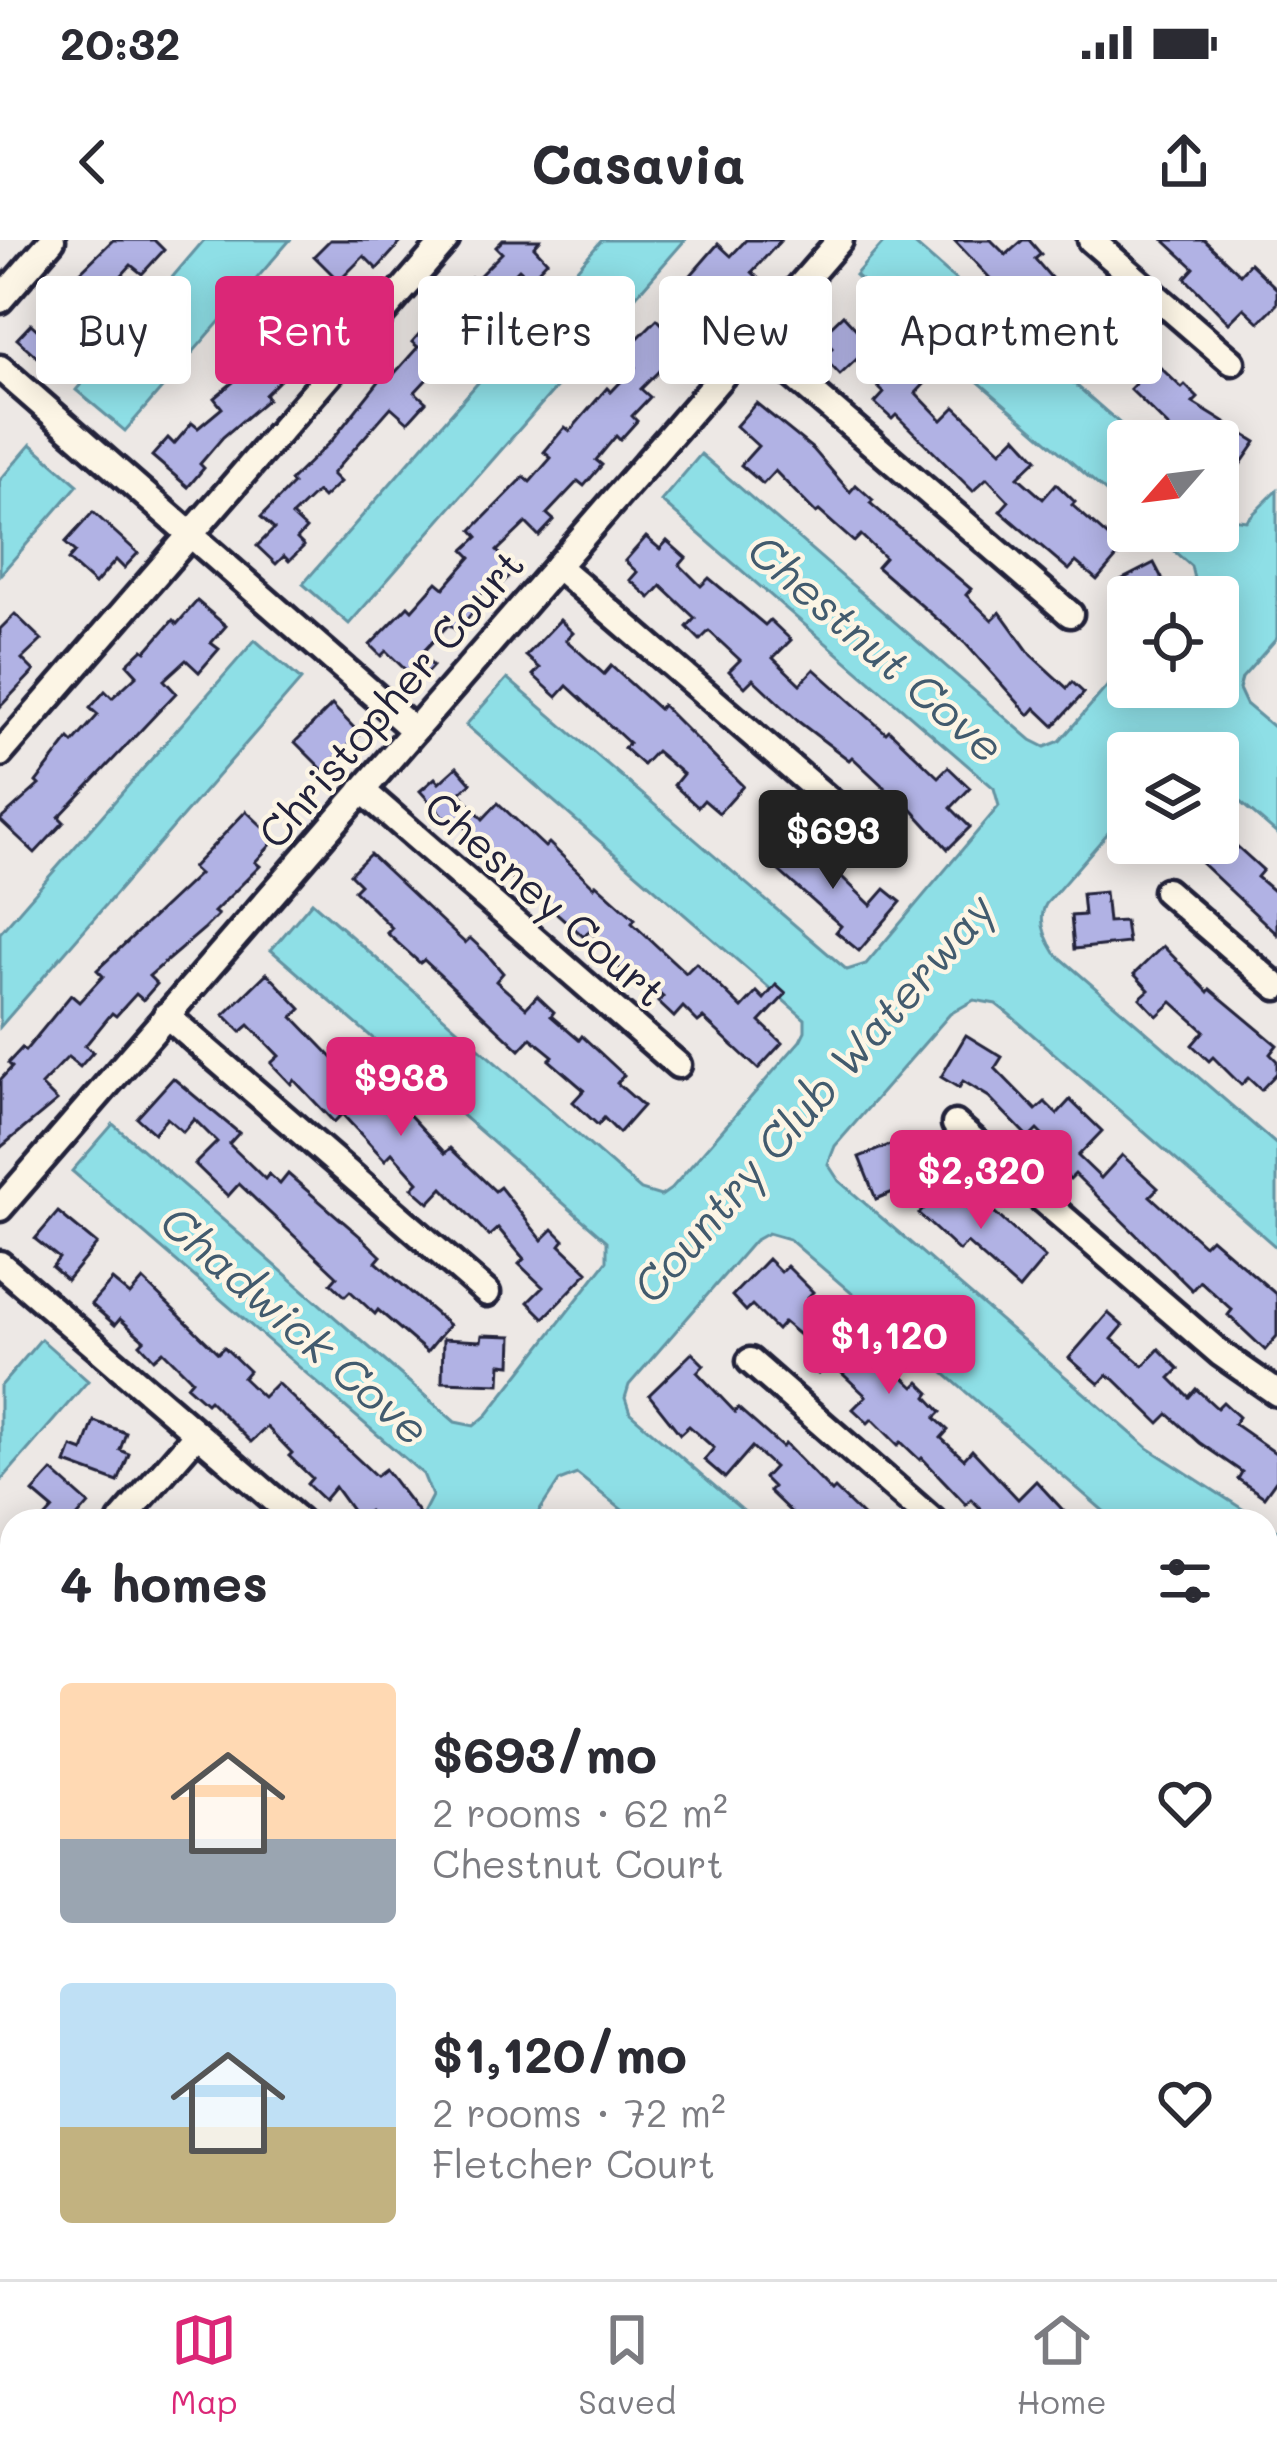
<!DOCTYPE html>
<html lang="en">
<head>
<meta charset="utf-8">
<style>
	:root { --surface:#fff; --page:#f7f7f7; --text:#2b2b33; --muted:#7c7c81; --line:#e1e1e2; --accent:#db2777 }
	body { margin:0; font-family:Mali,sans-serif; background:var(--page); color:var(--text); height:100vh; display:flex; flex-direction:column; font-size:45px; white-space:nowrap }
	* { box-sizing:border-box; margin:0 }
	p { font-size:39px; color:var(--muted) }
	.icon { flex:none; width:66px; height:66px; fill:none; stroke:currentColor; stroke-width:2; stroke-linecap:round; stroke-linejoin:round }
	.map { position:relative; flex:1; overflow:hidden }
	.sheet { position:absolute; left:0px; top:1269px; width:1278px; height:771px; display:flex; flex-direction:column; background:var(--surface); border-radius:36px 36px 0 0; box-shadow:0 6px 30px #0003 }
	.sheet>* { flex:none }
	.top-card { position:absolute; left:36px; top:36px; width:1206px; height:108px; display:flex; gap:24px }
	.needle { width:78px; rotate:242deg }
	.fabs { position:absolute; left:1107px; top:180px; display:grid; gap:24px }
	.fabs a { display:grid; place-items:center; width:132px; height:132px; border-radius:12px; background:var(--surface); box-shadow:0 6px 30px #0003; font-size:60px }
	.price { position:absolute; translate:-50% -102px; padding:0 27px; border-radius:12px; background:var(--accent); color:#fff; font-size:39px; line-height:78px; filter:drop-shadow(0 3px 6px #0008) }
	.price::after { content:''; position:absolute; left:50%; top:72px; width:36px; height:27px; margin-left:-18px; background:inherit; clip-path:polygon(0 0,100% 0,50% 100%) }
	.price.on { background:#222; color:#fff }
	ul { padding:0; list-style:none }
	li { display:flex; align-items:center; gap:36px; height:300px; padding:0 60px }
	li span { display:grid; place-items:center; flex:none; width:336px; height:240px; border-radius:12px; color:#555 }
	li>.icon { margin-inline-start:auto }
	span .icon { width:144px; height:144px; fill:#fffc; stroke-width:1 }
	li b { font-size:51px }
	h2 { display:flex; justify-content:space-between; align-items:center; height:144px; padding:0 60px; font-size:51px }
	.tag { padding:0 42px; border-radius:12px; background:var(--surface); box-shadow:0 6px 30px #0003; font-size:42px; line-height:108px }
	.tag.on { background:var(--accent); color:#fff }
	.status { display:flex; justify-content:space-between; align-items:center; height:84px; padding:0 60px; background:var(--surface); direction:ltr }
	.status svg { height:33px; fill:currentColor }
	header { display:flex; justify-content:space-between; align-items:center; height:156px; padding:0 60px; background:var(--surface); font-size:54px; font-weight:800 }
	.dock { display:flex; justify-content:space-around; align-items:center; height:168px; border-top:3px solid var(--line); background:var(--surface); font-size:33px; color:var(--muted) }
	.dock a { display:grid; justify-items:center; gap:6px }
	.dock .on { color:var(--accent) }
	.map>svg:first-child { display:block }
</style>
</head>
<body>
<div class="status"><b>20:32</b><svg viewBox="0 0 49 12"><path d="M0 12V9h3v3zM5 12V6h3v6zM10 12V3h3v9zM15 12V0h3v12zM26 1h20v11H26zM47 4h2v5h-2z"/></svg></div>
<header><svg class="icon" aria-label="back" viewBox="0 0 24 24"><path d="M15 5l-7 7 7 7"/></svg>Casavia<svg class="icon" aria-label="share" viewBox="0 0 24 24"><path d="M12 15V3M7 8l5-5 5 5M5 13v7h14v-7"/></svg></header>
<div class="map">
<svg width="1277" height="2039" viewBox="0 0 1277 2039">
	<rect width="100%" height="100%" fill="#ede8e5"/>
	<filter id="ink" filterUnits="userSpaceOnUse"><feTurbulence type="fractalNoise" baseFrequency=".00833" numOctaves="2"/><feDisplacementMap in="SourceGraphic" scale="24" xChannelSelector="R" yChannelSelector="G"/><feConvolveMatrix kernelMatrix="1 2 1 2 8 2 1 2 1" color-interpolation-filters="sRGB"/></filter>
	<g filter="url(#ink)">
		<!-- water -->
		<g fill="#8edfe6" stroke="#6393a2" stroke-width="3">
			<path d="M204 0H290L125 191 76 150Z"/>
			<path d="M602 0H685L349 384 303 344Z"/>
			<path d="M886 0H910L1140 201H1128V271L855 35Z"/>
			<path d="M31 204 78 245 0 335V240Z"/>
			<path d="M701 214 1031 500 1045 507 1060 501 1128 422V447H1218V357H1184L1194 339 1191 326 1151 291H1218V269L1232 279 1246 281 1277 250V398L1242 438 1239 449 1246 464 1277 490V594L1218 543V513H1128V570L1046 664C1037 680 1046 699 1055 713L1277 905V1008L1010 775 996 764 974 760 950 774 835 906 828 924 839 941 1148 1208 1261 1281H1115L789 999 768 993 754 1001 629 1145 625 1158 630 1173 755 1281H636L577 1234 559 1241 533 1281H419L432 1256 423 1234 72 931 113 884 455 1182 474 1186 487 1175 607 1021V1001L271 710 312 662 641 950 661 956 671 949 800 801 805 791V779L466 485 507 438 847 730 866 724 999 566 994 548 661 261Z"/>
			<path d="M255 400 301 440 0 787V693Z"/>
			<path d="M41 1099 88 1141 0 1242V1147Z"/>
			<path d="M1266 1284 1277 1291V1382L1266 1376Z"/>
			<path d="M0 1363 12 1373V1452L0 1442Z"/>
			<path d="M0 1756 12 1766V1846L0 1837Z"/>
			<path d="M103 2028H207L204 2039H99Z"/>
			<path d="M542 2028H659L672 2039H555Z"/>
		</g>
		<!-- building -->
		<g fill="#b1b2e4" stroke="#22223b" stroke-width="3">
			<path d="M113 0H154L164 10 142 34 131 25 102 57 109 65 82 94 96 106 64 141 17 99 31 84 52 103 85 65 65 47Z"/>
			<path d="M330 0H403L377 29 364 16 339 41 314 16Z"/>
			<path d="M503 0H540L534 7 547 21 530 39 519 29 493 55 516 78 498 96 482 80 415 152 426 162 408 182 391 167 332 234 340 242 323 258 317 252 292 276 306 289 297 299 304 306 289 321 284 316 276 324 257 306 274 289 261 277 293 244 290 241 333 199 388 130 393 135 418 107 412 102 455 53 471 37 475 40 502 13 496 7Z"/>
			<path d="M746 0H781L752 32 758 38 731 67 735 71 691 112 695 116 681 130 671 119 641 149 650 157 632 176 637 181 620 200 616 196 596 220 602 225 584 246 578 241 547 274 554 280 539 296 526 283 497 311 516 330 499 346 494 340 470 367 474 371 457 391 449 384 421 414 433 426 418 442 386 411 381 416 370 405 408 366 412 370 437 342 444 348 471 317 464 310 478 297 472 290 524 237 530 242 551 218 544 212 565 187 570 191 607 148 611 152 635 127 630 122 635 117 627 109 657 79 667 89 691 63 677 51 718 4 731 16Z"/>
			<path d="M954 0H991L1006 15 1023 0H1029L1041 14 1035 19 1059 47 1064 41 1084 58 1089 53 1116 77 1118 75 1150 109 1146 114 1182 148 1185 145 1198 158 1193 163 1256 202 1229 241 1218 234V201H1183L1130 149 1138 141 1113 118 1097 136 1079 119 1088 109 1013 43 1003 52Z"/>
			<path d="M1164 0H1204L1240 34 1250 23 1277 49V64L1259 82 1244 68 1229 83 1185 38 1194 28Z"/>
			<path d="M327 41 343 56 325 75 332 82 314 101 310 97 283 124 290 130 265 155 268 159 223 197 200 224 204 228 188 247 152 216 168 198 174 204 192 183 198 188 222 168 214 158 250 128 237 115 253 99 258 104 286 75 280 68 297 50 308 61Z"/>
			<path d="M843 75 856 89 864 82 879 98 840 135 823 117 832 108 821 96Z"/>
			<path d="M893 118 902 127 909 120 929 139 916 153 942 180 955 167 1001 211 1016 196 1037 219 1018 237 1043 259 1056 244 1075 262 1072 265 1123 310 1097 340 1076 322 1069 330 1000 271 1009 261 987 238 973 251 896 175 892 179 875 163 884 153 872 141Z"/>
			<path d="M756 163 813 209 850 252 856 245 873 260 870 263 971 349 966 355 992 380 1000 372 1031 415 1067 448 1072 442 1084 453 1054 486 1035 468 1029 475 965 403 877 327 885 318 861 295 854 302 819 271 816 273 775 231 763 244 741 225 758 206 736 186Z"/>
			<path d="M93 272 138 313 124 328 116 320 95 344 68 320 75 312 65 303Z"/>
			<path d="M646 297 660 309 667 301 686 318 680 325 701 346 709 338 765 385 770 380 791 400 773 418 800 444 814 429 886 493 889 490 938 537 948 527 970 548 951 568 970 587 948 609 902 559 899 561 852 517 849 520 799 482 753 439 745 447 729 431 740 420 709 391 700 400 687 387 695 378 661 346 650 358 630 340 637 332 625 321Z"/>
			<path d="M1154 323 1165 344 1158 348 1163 357H1128V399L1110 363 1126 355 1119 341Z"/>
			<path d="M197 361 226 386 211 403 219 409 199 432 186 420 164 440 176 453 59 577 64 582 35 613 0 580 39 545 36 542 69 499 73 503 98 475 90 468 105 451 112 458 137 435 127 424 143 409 146 411 173 380 177 384Z"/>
			<path d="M15 374 42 400 22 419 34 431 0 467V389Z"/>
			<path d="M560 380 573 393 566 400 604 434 611 426 659 469 662 465 743 546 719 573 704 560 698 567 674 545 683 534 656 511 643 525 624 508 629 503 567 446 557 457 533 435 540 428 526 416Z"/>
			<path d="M332 465 360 494 323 530 295 502Z"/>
			<path d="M457 527 471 543 460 553 483 579 498 563 545 607 549 603 594 647 596 644 635 679 632 683 686 733 696 723 742 768 757 752 764 759 776 745 786 754 760 782 782 803 758 829 703 778 698 782 683 767 674 777 658 762 663 757 635 732 630 738 611 720 616 715 589 691 584 697 534 653 530 657 492 618 495 615 454 577 448 582 420 551 435 538 439 543Z"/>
			<path d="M246 571 276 599 255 622 260 626 214 672 218 675 204 689 149 736 157 744 143 760 136 754 116 776 112 773 85 806 93 812 80 827 68 817 41 845 57 861 0 908V840L12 827 8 823 22 808 25 811 71 755 79 762 103 736 97 730 199 634 192 628Z"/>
			<path d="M803 589 816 601 811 607 871 665 885 649 901 662 859 711 836 692 841 686 770 623Z"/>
			<path d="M1229 599 1263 630 1257 637 1277 654V694L1180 603H1226Z"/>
			<path d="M370 614 465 703 470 698 486 713 503 733 496 741 526 768 537 756 554 772 551 776 579 800 582 796 624 835 617 843 643 866 619 893 604 878 598 885 573 862 584 850 549 820 553 816 531 798 520 810 424 720 420 723 387 693 392 688 354 650 360 644 350 634Z"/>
			<path d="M1105 652 1108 682 1125 681 1128 703 1074 709 1071 676 1084 675 1082 654Z"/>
			<path d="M1163 706 1208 752 1210 749 1277 805 1270 814 1277 821V833L1261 850 1248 838 1241 845 1213 817 1209 821 1192 805 1204 791 1172 762 1157 776 1140 758 1149 750 1134 734Z"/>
			<path d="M267 733 301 769 293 777 348 834 356 827 396 875 403 868 445 913 450 908 495 951 500 947 542 1000 553 989 564 1000 560 1005 588 1032 544 1078 528 1062 543 1047 519 1024 524 1019 498 988 489 996 443 948 429 963 412 948 418 942 392 913 385 920 342 874 334 882 294 840 291 844 271 823 279 816 249 785 241 792 224 775Z"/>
			<path d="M966 795 1002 817 995 828 1036 870 1045 862 1057 874 1070 860 1102 891 1078 916 1101 938 1122 915 1158 948 1150 956 1204 1005 1211 998 1277 1055V1096L1265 1110 1228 1075 1232 1070 1200 1041 1192 1050 1075 934 1070 939 1050 920 1058 911 1037 890 1029 898 989 857 963 841 959 848 941 837Z"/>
			<path d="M173 838 239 893 229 904 265 939 269 934 280 944 288 934 360 996 381 1016 376 1022 449 1085 427 1112 378 1070 375 1074 350 1051 345 1056 331 1043 337 1036 239 944 228 956 195 924 217 902 194 879 183 892 167 878 154 893 137 878Z"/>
			<path d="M910 897 920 921 912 924 918 942 876 959 859 917Z"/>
			<path d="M954 936 1045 1018 1019 1049 967 1003 959 1011 919 974Z"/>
			<path d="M58 972 97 1004 67 1040 52 1027 59 1018 35 999Z"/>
			<path d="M768 1019 781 1032 787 1026 813 1052 808 1057 868 1104 914 1147 919 1142 930 1153 927 1157 941 1172 935 1178 948 1190 941 1198 964 1219 972 1210 1018 1259 1036 1241 1073 1281H993L971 1259 966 1264 922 1218 920 1220 901 1202 898 1205 872 1179 868 1183 853 1169 866 1156 829 1121 818 1134 803 1122 815 1108 784 1082 777 1090 752 1065 746 1071 732 1056Z"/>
			<path d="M112 1040 130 1055 143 1040 218 1113 224 1107 249 1131 243 1138 263 1157 277 1143 376 1236 385 1229 418 1272 405 1281H377L369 1271 358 1279 335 1247 324 1260 307 1244 312 1238 289 1216 292 1213 267 1187 251 1202 209 1160 206 1163 187 1146 192 1140 163 1111 154 1119 140 1104 144 1100 120 1079 115 1085 91 1064Z"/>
			<path d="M1108 1073 1123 1086 1112 1099 1143 1126 1159 1109 1179 1129 1170 1138 1189 1157 1196 1149 1217 1168 1223 1162 1239 1177 1234 1184 1277 1214V1239L1264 1257 1238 1239 1242 1232 1200 1203 1168 1174 1159 1183 1114 1139 1107 1135 1099 1144 1069 1118Z"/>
			<path d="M482 1095 512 1096 511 1125 501 1124 500 1144 442 1142 443 1099 481 1101Z"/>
			<path d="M692 1113 704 1125 697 1132 735 1172 738 1168 782 1207 785 1204 832 1252 835 1249 868 1281H800L769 1251 773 1247 764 1238 774 1227 752 1207 725 1238 704 1220 714 1208 689 1186 680 1194 649 1155Z"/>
			<path d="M94 1181 126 1193 120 1210 129 1214 118 1242 66 1223 72 1207 83 1211Z"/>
			<path d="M52 1231 89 1264 74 1281H42L53 1269 33 1252Z"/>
		</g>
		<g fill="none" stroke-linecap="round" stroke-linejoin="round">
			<!-- minor casing -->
			<g stroke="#22223b" stroke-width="33">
				<g id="minor">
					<path d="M1091 0 1232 122"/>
					<path d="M0 60 52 0"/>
					<path d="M753 101 1070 374"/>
					<path d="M0 128 414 490"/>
					<path d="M557 326 873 598"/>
					<path d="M0 514 446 0"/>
					<path d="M362 550 678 825"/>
					<path d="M1166 651 1277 747"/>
					<path d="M166 775 487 1053"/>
					<path d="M955 884 1221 1114 1277 1153"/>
					<path d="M0 968 840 0"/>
					<path d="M0 1024 299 1281"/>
					<path d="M750 1121 933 1281"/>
					<path d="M121 1281 196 1195"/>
					<path d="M1266 1514 1277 1521"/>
					<path d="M1266 1573 1277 1555"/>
					<path d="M0 1620 12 1621"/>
					<path d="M0 1994 12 2004"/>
					<path d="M363 2028 376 2039"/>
					<path d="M908 2028 926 2039"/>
					<path d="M982 2039 989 2028"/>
					<path d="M1260 2039 1277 2011"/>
				</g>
			</g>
			<!-- minor -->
			<use href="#minor" stroke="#fcf5e5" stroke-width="24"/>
		</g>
	</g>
	<g text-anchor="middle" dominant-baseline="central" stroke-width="9" stroke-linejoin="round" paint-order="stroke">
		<!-- street labels -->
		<g font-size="42" fill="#22223b" stroke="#fcf5e5">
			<text transform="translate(390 458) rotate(-49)">Christopher Court</text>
			<text transform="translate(546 658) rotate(41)">Chesney Court</text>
		</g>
		<!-- water labels -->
		<g font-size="45" font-style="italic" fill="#425b6e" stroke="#fcf5e5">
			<text transform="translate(877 407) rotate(41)">Chestnut Cove</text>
			<text transform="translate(812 857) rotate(-49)">Country Club Waterway</text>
			<text transform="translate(296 1084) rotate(41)">Chadwick Cove</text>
		</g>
	</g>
</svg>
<div class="fabs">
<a><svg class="needle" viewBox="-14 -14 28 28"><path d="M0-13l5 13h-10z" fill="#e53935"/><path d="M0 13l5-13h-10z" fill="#7c7c81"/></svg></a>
<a><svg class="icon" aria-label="locate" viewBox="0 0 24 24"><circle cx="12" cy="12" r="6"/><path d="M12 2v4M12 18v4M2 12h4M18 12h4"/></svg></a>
<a><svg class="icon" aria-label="layers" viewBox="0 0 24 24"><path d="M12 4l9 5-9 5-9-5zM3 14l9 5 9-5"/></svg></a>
</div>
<b class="price on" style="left:833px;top:652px">$693</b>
<b class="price" style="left:401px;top:899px">$938</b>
<b class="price" style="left:981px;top:992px">$2,320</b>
<b class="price" style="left:889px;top:1157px">$1,120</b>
<div class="top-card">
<a class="tag">Buy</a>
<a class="tag on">Rent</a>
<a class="tag">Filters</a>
<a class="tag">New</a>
<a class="tag">Apartment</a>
</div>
<section class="sheet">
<h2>4 homes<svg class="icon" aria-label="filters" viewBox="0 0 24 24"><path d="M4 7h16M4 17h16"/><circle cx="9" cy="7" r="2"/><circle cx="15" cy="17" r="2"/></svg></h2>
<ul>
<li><span style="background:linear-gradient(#ffd9b3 65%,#9aa5b1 0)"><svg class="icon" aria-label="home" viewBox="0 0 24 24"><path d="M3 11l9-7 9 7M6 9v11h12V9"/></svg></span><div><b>$693/mo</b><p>2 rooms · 62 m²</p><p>Chestnut Court</p></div><svg class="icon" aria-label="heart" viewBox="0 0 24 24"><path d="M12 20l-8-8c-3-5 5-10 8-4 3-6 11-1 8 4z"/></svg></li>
<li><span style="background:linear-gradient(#bfe0f5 60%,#c2b280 0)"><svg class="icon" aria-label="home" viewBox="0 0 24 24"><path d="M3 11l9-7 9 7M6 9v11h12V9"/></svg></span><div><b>$1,120/mo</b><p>2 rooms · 72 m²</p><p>Fletcher Court</p></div><svg class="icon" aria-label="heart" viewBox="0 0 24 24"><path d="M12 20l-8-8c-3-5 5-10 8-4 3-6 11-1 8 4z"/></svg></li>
</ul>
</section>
</div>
<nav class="dock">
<a class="on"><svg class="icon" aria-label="map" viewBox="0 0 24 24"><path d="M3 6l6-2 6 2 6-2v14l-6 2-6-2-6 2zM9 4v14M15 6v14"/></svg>Map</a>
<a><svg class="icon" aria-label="saved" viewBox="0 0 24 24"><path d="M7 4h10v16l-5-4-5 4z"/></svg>Saved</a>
<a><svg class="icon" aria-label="home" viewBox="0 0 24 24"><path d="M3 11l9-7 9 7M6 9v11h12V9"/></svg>Home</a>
</nav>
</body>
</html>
